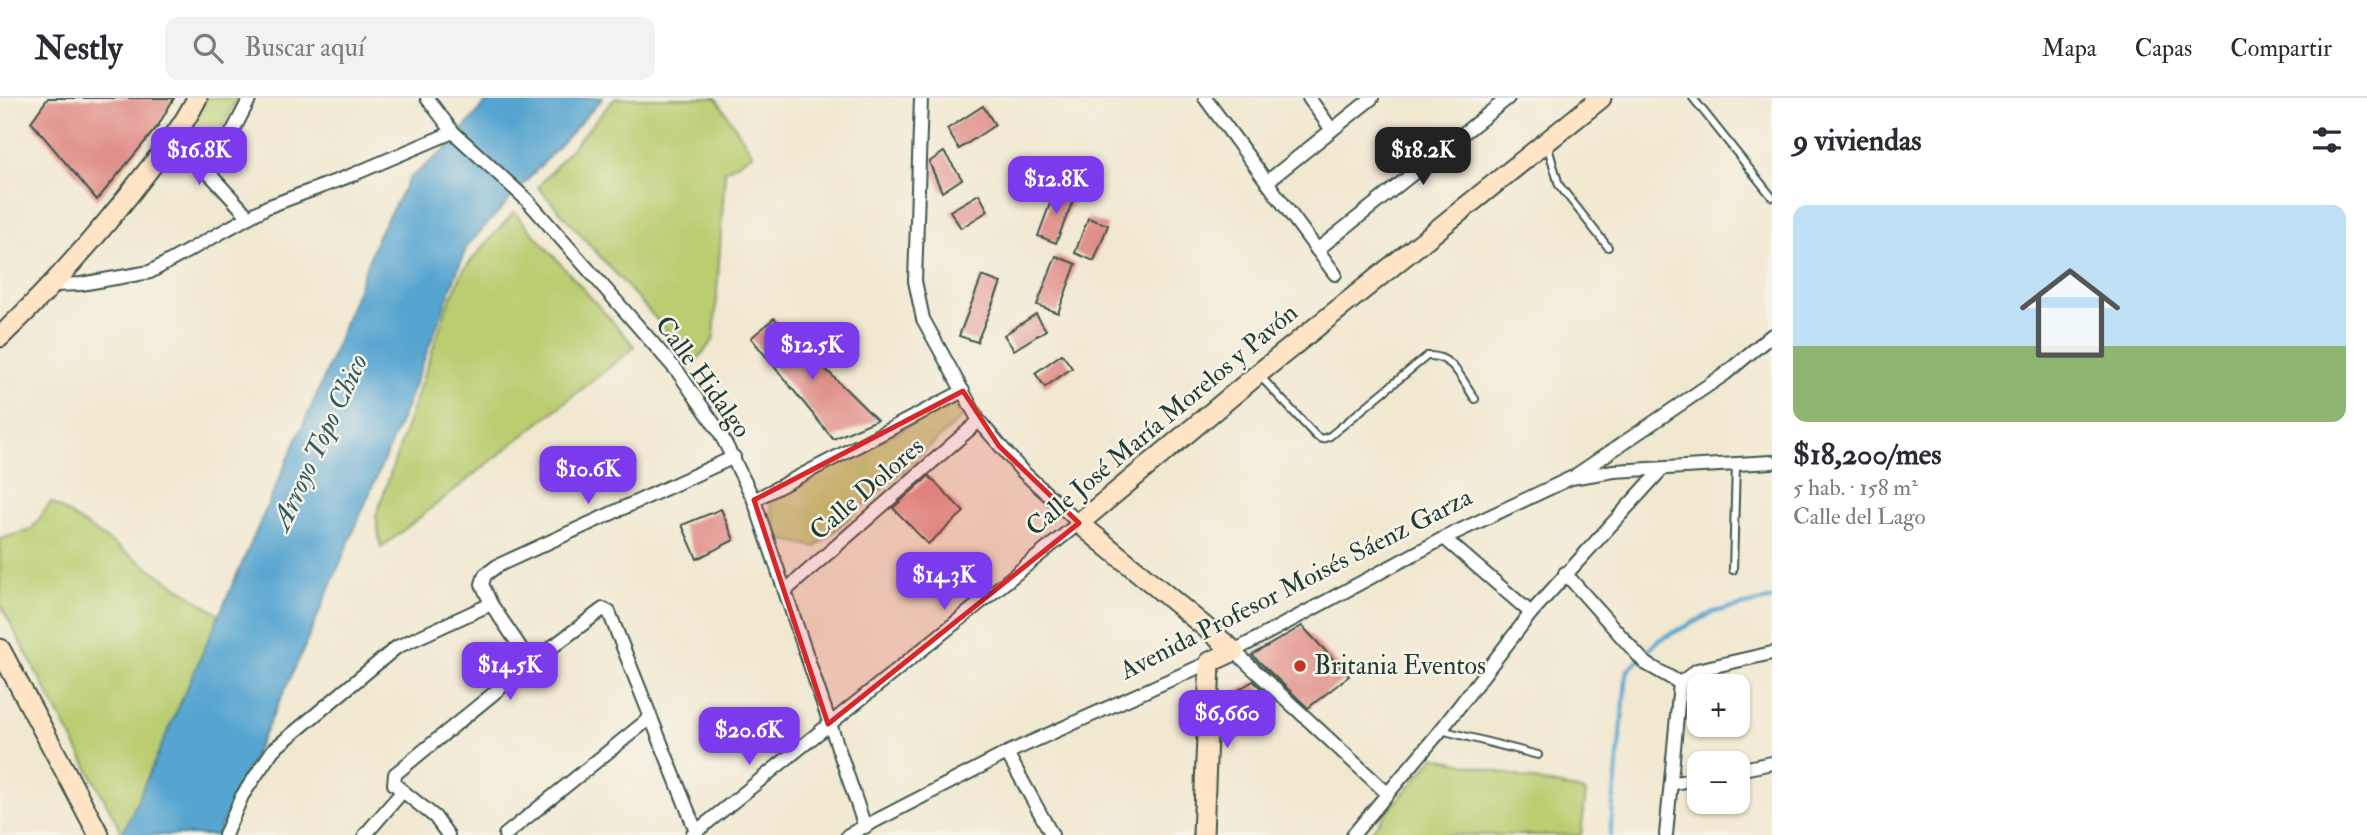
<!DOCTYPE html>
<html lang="es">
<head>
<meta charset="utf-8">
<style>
	:root { --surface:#fff; --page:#f2f2f3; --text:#2b2b33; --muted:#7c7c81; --line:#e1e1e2; --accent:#7c3aed }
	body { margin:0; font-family:"IM FELL Double Pica",serif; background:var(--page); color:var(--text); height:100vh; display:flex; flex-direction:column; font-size:26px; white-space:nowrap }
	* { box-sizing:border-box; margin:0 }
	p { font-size:23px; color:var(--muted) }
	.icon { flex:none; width:38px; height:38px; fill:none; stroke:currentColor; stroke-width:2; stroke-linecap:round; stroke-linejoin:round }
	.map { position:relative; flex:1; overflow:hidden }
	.sheet { display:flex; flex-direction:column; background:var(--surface); width:595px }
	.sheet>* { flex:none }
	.fabs { position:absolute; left:1687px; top:576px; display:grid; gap:14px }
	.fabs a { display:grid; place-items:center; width:63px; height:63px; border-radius:14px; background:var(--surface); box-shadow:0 2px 5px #0004; font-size:35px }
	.price { position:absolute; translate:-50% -60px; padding:0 16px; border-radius:14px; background:var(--accent); color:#fff; font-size:23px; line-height:46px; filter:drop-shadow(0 2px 4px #0008) }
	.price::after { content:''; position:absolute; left:50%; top:42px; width:21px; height:16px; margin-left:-10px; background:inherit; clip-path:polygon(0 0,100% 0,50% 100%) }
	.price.current { background:#222; color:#fff }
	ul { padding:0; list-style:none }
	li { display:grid; align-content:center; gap:14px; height:371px; padding:0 21px }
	li span { display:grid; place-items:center; height:217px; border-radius:14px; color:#555 }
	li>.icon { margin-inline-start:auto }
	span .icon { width:126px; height:126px; fill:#fffc; stroke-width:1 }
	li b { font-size:30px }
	h2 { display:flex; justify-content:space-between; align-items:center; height:84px; padding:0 21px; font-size:30px }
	header { display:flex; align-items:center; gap:42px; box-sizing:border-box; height:98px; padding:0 35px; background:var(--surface); border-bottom:2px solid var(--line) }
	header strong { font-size:33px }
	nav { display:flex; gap:38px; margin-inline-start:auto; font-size:24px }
	.search { width:490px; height:63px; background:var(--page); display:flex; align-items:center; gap:18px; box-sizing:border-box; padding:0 24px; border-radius:14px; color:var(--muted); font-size:26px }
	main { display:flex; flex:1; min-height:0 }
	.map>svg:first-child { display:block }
</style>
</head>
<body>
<header>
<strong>Nestly</strong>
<div class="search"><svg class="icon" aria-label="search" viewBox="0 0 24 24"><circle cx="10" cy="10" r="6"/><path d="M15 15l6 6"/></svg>Buscar aquí</div>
<nav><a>Mapa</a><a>Capas</a><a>Compartir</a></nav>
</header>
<main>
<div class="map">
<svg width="1772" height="737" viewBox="0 0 1772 737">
	<rect width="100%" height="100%" fill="#f7f3e8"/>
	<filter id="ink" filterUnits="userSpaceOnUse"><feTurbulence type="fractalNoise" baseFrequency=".0143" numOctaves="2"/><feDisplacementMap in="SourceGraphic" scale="14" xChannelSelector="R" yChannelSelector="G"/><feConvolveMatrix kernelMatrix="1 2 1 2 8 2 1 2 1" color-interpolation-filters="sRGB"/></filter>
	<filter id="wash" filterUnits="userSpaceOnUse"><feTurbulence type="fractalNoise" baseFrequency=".00686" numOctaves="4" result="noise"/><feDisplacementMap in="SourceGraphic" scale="28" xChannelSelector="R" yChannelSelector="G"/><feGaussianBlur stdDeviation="1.57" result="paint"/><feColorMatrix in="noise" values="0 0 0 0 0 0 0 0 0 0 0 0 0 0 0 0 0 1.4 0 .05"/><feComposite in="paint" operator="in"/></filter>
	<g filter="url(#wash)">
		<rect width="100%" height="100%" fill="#f1e8d0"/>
		<!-- green -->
		<g fill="#bacd71" stroke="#6c8552" stroke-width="2">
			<path d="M206 0H237L213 48 191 30Z"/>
			<path d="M615 0H716L753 56 725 73 714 241 691 269 683 251 538 89Z"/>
			<path d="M514 114 635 249 381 450 376 418 447 209 464 171Z"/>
			<path d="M953 306 964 318 816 449 779 441 768 399Z"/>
			<path d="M51 404 221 518 123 736 0 506V441L31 432Z"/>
			<path d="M1434 659 1586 694 1581 737H1368Z"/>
		</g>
		<!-- water -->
		<path fill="#56a5d0" stroke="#3a7182" stroke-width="2" d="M490 0H603L467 148 405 312 301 557 217 737H122L323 282 379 135 410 80 445 52Z"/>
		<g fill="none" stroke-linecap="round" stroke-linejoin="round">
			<!-- stream -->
			<path stroke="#56a5d0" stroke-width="4.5" d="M1610 737 1627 573 1659 542 1714 514 1772 501"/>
		</g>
		<g id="blocks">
			<!-- building -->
			<g fill="#e08d87">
				<path d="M48 0H174L158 28 97 102 31 24Z"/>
				<path d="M983 8 995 27 959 51 947 31Z"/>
				<path d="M944 54 962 81 942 94 929 64Z"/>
				<path d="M1055 92 1074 100 1056 145 1038 138Z"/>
				<path d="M979 96 988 113 961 130 950 113Z"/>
				<path d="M1088 120 1108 127 1094 163 1075 155Z"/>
				<path d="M1056 158 1076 166 1058 215 1037 207Z"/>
				<path d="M982 178 1001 185 977 244 959 238Z"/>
				<path d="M1036 216 1046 232 1014 252 1004 237Z"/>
				<path d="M774 220 877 322 833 341 751 240Z"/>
				<path d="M1062 256 1072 270 1045 289 1035 275Z"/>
				<path d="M929 378 964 414 928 446 893 410Z"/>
				<path d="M721 411 734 442 697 461 682 427Z"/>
				<path d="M1302 528 1349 578 1308 610 1252 557Z"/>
				<path d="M1253 583 1273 601 1232 624 1235 594Z"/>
			</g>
		</g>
	</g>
	<g filter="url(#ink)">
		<use href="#blocks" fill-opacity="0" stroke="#3e574b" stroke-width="2"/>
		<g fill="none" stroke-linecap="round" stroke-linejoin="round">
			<!-- lane casing -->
			<g stroke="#3e574b" stroke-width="10">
				<g id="lane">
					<path d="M1693 0 1772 99"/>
					<path d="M1547 46 1559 87 1608 149"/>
					<path d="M1259 277 1316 338 1322 341 1330 338 1427 258C1453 256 1462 282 1475 301"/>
					<path d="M1733 472 1736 366"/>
					<path d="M1441 632 1538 657"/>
				</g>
			</g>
			<!-- street casing -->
			<g stroke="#3e574b" stroke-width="16">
				<g id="street">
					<path d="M427 0 453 34 527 102 602 187 678 274 719 333 754 402 865 729"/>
					<path d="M1205 0 1335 176"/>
					<path d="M1309 0 1332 32"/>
					<path d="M175 38 248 118"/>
					<path d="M210 77 250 0"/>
					<path d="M1268 83 1372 0"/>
					<path d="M1317 152 1508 0"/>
					<path d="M54 187 81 186 150 174 267 109 352 77 453 34"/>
					<path d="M1576 377 1725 276 1772 237"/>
					<path d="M754 402 963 293"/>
					<path d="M1444 440 1531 515"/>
					<path d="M1565 475 1645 565 1680 585"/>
					<path d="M785 493 979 323"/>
					<path d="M531 565 491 506 482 486 485 477 497 468 734 359"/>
					<path d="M1680 585 1697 572 1772 555"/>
					<path d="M1007 655 1052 737"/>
					<path d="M1738 672 1772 665"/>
					<path d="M1671 686 1699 680"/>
					<path d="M1387 695 1234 553 1444 440 1571 380 1614 373 1772 364"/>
					<path d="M225 737 242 698 273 652 397 549 491 506"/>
					<path d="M365 737 402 694"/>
					<path d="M448 737 435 719 394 686 395 676 531 565 603 511 609 514 696 733"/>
					<path d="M505 737 650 620"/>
					<path d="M692 737 1079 425 1022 373 979 323 923 221 915 183 921 0"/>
					<path d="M848 737 1007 655 1210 564"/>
					<path d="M1353 737 1441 632 1531 515 1661 372"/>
					<path d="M1666 737 1680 585"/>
				</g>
			</g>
			<!-- secondary casing -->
			<g stroke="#3e574b" stroke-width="23">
				<g id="secondary">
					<path d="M0 239C53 188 101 134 146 75 165 51 184 27 197 0"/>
					<path d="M0 551 99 737"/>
					<path d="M1203 737 1210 564 1234 553 1079 425 1258 276 1601 0"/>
				</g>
			</g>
			<!-- lane -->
			<use href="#lane" stroke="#fff" stroke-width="6"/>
			<!-- street -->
			<use href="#street" stroke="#fff" stroke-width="12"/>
			<!-- secondary -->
			<use href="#secondary" stroke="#ffe4c6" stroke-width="19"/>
		</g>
	</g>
	<!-- marked area -->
	<path fill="#d62828" fill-opacity="0.2" stroke="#d62828" stroke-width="5" stroke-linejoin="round" d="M963 293 999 348 1079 425 828 626 754 402Z"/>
	<!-- markers -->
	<circle fill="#c8321e" stroke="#f7f3e8" stroke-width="2.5" cx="1300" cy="568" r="7"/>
	<g text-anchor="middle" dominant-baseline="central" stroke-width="5" stroke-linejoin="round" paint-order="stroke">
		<!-- street labels -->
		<g font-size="26" fill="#1f3d34" stroke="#f7f3e8">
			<text transform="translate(703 279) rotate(54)">Calle Hidalgo</text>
			<text transform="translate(1162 322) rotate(-40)">Calle José María Morelos y Pavón</text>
			<text transform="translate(867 391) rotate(-41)">Calle Dolores</text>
			<text transform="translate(1296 486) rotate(-27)">Avenida Profesor Moisés Sáenz Garza</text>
		</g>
		<!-- poi labels -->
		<g font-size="26" fill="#1f3d34" stroke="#f7f3e8" text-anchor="start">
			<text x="1314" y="568">Britania Eventos</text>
		</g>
		<!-- water labels -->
		<g font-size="28" font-style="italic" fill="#305c63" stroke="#f7f3e8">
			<text transform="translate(320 344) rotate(-65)">Arroyo Topo Chico</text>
		</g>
	</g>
</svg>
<div class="fabs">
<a>+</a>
<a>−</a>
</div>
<b class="price" style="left:199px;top:89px">$16.8K</b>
<b class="price current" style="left:1423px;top:89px">$18.2K</b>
<b class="price" style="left:1056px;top:118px">$12.8K</b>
<b class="price" style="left:812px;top:284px">$12.5K</b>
<b class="price" style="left:588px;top:408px">$10.6K</b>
<b class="price" style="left:944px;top:514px">$14.3K</b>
<b class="price" style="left:510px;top:604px">$14.5K</b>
<b class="price" style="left:1227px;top:652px">$6,660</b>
<b class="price" style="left:749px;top:669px">$20.6K</b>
</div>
<section class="sheet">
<h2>9 viviendas<svg class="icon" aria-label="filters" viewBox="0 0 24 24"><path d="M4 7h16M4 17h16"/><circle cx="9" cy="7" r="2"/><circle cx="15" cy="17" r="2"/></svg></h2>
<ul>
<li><span style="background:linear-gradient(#bfe0f5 65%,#8fb573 0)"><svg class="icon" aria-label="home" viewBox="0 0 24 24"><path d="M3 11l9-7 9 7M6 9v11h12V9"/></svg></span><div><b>$18,200/mes</b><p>5 hab. · 158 m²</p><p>Calle del Lago</p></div></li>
</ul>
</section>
</main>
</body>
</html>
